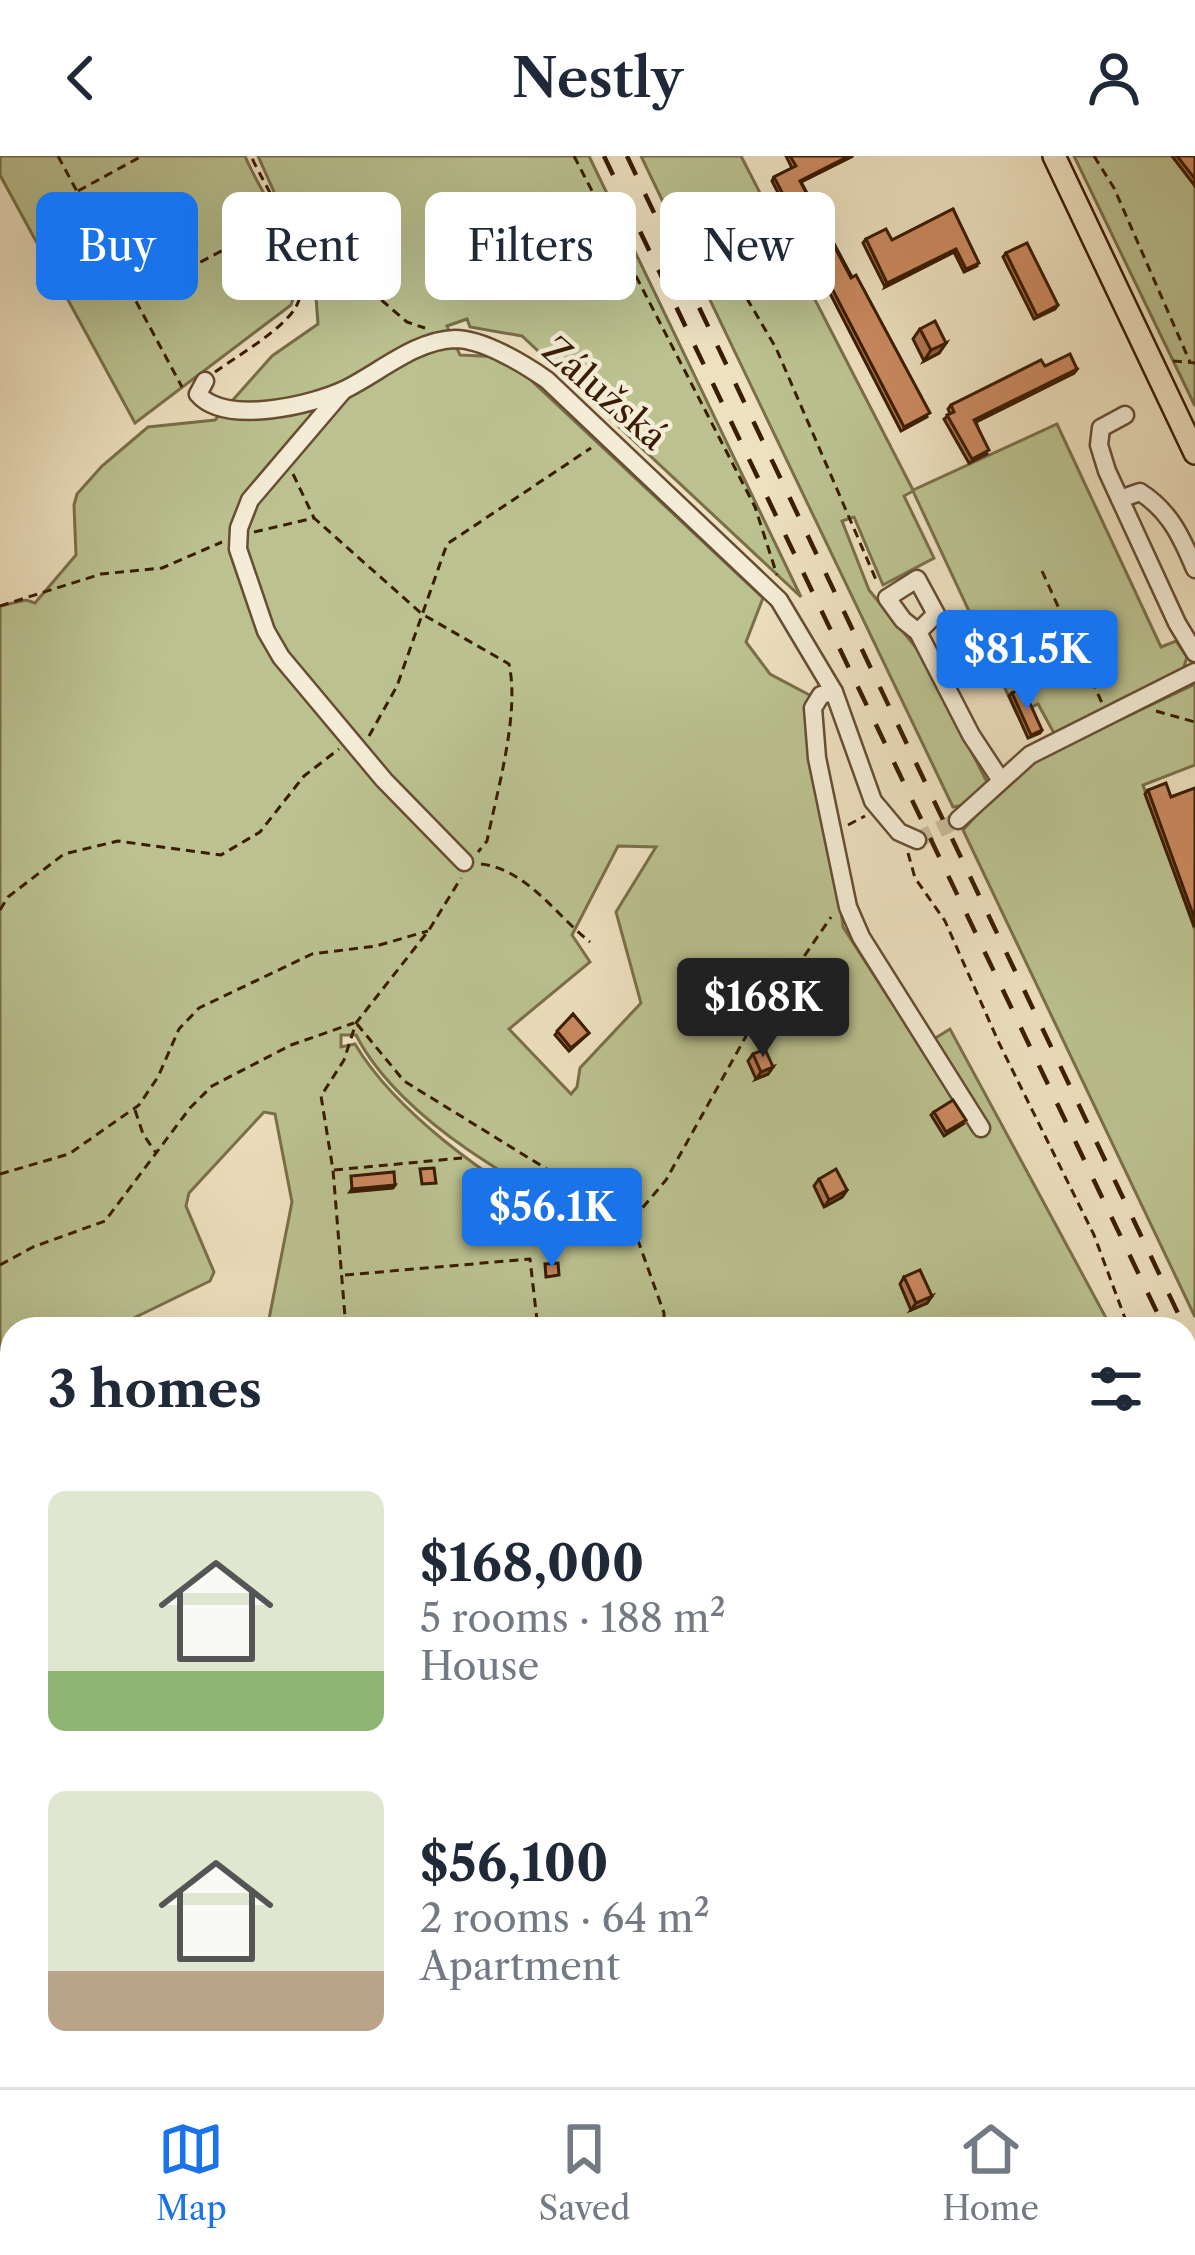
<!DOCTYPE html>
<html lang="en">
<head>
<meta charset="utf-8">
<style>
	:root { --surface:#fff; --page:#f2f2f3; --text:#1f2937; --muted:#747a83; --line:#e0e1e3; --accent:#1a73e8 }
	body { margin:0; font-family:"Libre Caslon Text",serif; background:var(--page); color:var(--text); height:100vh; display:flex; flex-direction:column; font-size:45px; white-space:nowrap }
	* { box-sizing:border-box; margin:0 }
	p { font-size:39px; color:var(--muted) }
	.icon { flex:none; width:66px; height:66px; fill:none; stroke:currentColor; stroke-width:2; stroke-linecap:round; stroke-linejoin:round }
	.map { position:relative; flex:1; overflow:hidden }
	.side { position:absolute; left:0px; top:1161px; width:1197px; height:771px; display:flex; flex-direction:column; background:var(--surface); border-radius:36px 36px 0 0; box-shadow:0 12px 48px #0002 }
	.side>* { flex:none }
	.banner { position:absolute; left:36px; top:36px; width:1125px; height:108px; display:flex; gap:24px }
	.price { position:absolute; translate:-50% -102px; padding:0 27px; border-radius:12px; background:var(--accent); color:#fff; font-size:39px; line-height:78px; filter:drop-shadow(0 3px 6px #0008) }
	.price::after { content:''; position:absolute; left:50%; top:72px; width:36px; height:27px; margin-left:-18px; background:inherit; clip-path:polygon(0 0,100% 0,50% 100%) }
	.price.selected { background:#222; color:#fff }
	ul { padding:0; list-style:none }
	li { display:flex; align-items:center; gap:36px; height:300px; padding:0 48px }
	li span { display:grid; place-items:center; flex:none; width:336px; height:240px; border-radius:18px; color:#555 }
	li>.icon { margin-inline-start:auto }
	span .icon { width:144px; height:144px; fill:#fffc; stroke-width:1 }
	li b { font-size:51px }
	h2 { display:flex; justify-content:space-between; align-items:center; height:144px; padding:0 48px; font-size:51px }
	.chip { padding:0 42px; border-radius:18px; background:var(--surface); box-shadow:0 12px 48px #0002; font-size:42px; line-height:108px }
	.chip.selected { background:var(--accent); color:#fff }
	header { display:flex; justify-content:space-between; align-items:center; height:156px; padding:0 48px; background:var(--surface); font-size:54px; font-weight:600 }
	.tabs { display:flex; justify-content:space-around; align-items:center; height:168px; border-top:3px solid var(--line); background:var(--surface); font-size:33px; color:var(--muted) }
	.tabs a { display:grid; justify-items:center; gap:6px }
	.tabs .selected { color:var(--accent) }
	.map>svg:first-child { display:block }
</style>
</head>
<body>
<header><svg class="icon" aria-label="back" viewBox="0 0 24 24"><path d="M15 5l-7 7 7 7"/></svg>Nestly<svg class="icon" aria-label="person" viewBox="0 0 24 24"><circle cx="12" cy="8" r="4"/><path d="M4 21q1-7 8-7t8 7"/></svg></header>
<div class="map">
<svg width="1195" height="1931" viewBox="0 0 1195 1931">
	<rect width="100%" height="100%" fill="#eee1c0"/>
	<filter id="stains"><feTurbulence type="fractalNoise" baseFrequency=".00167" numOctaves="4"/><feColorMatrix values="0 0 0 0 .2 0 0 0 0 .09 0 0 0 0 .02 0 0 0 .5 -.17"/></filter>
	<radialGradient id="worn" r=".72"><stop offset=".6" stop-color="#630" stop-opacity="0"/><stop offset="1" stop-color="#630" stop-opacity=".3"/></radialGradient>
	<!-- green -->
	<g fill="#bbc290" stroke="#7a6f49" stroke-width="3" fill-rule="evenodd">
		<path d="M0 0H245C264 47 312 97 291 149L135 267 0 19Z"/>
		<path d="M258 0H589L801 441 522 180 470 171 467 163 447 170 460 199 504 201 518 212 763 442 746 486 770 518 815 542 843 771 890 844 929 886 950 873 1112 1173H267L292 1046 275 958 264 956 189 1037 186 1050 214 1116 210 1125 111 1173H12V1221L0 1226V450L26 444 35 447 76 399 74 349 77 338 102 310 148 271 215 264 272 200 318 168 315 128ZM618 690 656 691 616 756 641 847 580 912 577 931 571 938 509 873 590 806 572 779ZM341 879H356C379 924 426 965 467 993 498 1015 534 1032 557 1061 488 1022 396 957 355 888L341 891Z"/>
		<path d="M641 0H741L913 334 1057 268 1161 491 1176 485 1187 501 1183 514 1055 579 1038 548 1017 558 913 335 904 340 934 402 883 429 854 361 842 365 869 434 922 499 987 626 966 649 953 651Z"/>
		<path d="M1074 0H1172L1195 30V250Z"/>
		<path d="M1195 528V609L1143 629 1195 774V1161L963 674 1020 611Z"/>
		<path d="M378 1920H974L982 1931H383Z"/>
	</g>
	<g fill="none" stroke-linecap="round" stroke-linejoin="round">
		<!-- minor-tunnel -->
		<path stroke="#caba9a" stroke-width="16" stroke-dasharray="16 8" stroke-linecap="butt" d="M917 684 958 664"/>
		<!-- minor casing -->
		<g stroke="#674d32" stroke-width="21">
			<g id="minor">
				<path d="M205 225 198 238C225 270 313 249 346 233 380 216 416 184 455 183 483 183 524 208 547 224L779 444 834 536 873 645 899 676 917 684"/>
				<path d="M342 236 250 344 239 372 238 393 266 475 281 501 384 624 464 706"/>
				<path d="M1125 259 1101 272 1099 289 1107 315 1177 467 1195 497"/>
				<path d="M1120 343 1140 336C1170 355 1182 382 1195 413"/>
				<path d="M918 476 903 464 887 442 917 423 936 458 918 476 971 579 1000 623"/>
				<path d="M834 536 821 539 813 552 817 602 848 751 861 781 981 972"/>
				<path d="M958 664 1030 599 1195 516"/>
				<path d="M1185 1704 1195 1701"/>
			</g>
		</g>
		<!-- major casing -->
		<g stroke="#3a1c02" stroke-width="26">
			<g id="major">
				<path d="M1054 0 1195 297"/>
				<path d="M1185 1866 1195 1846"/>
				<path d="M1163 1931 1166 1920"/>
				<path d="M1188 1931 1195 1908"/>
			</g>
		</g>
		<!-- highway casing -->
		<g stroke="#3a1c02" stroke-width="28">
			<g id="highway">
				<path d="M0 1643 12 1659"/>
				<path d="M0 1686 12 1703"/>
				<path d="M180 1920 189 1931"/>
				<path d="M213 1920 221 1931"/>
			</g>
		</g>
		<!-- path -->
		<g stroke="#3a1c02" stroke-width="3" stroke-dasharray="9 6" stroke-linecap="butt">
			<path d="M58 0 182 231"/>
			<path d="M574 0 755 351 777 419"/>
			<path d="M1094 0 1114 32 1190 206"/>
			<path d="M78 35 142 0"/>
			<path d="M717 48 709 68 719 95 776 192 877 426"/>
			<path d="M279 56 407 166 425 172"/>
			<path d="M134 141 248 81"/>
			<path d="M1173 205 1195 207"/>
			<path d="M215 216C240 198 271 181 291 158 325 118 269 40 251 0"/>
			<path d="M293 318 314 362"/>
			<path d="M254 376 314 362 422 458 509 508C520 558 497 635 487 685L478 696"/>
			<path d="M1042 415 1102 547"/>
			<path d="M0 450 101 418 162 412 222 386"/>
			<path d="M1156 555 1195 566"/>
			<path d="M369 580 397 530 447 388 591 292"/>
			<path d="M848 669 865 660"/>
			<path d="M908 697 915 722 945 765 999 887 1094 1079 1129 1173"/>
			<path d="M481 708C526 713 556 759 590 786"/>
			<path d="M0 754 8 741 64 698 118 685 221 699 260 676 304 620 339 593"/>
			<path d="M357 868 404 925 631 1065 664 1157V1173"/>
			<path d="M135 954 143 978 156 997"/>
			<path d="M334 1014 462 1002"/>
			<path d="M0 1018 69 998 139 949 158 921 179 873 199 852 312 798 376 790 428 775"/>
			<path d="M633 1063 666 1024 750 873 775 843 831 761"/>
			<path d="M0 1109 33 1091 105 1065 190 952 212 930 291 889 354 867"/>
			<path d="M345 1119 530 1103 538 1173"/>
			<path d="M346 1173 333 1014 321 940 344 904 356 867 429 774 461 722"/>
			<path d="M1185 1297 1195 1319"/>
			<path d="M1185 1465 1195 1467"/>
			<path d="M508 1920 517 1931"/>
			<path d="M641 1920 650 1931"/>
			<path d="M771 1920 779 1931"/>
			<path d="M903 1920 911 1931"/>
		</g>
		<!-- minor -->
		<use href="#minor" stroke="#f4ecd6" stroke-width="16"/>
		<!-- major -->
		<use href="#major" stroke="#eee1c0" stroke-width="21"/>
		<!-- highway -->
		<use href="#highway" stroke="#eee1c0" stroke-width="24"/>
		<!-- rail -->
		<g stroke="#3a1c02" stroke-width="4.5" stroke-dasharray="21 21" stroke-linecap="butt">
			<path d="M604 0 1165 1173"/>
			<path d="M627 0 1195 1193"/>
			<path d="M1185 1220 1195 1245"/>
		</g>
	</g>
	<!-- wall -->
	<g fill="#af7652" stroke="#3a1c02" stroke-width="3">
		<path d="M786 0H853L801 26 927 261 901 275 772 25 774 21 792 12Z"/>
		<path d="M1172 0H1195V30Z"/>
		<path d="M953 53 977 110 964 116 954 96 885 131 863 87 866 83 892 84Z"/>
		<path d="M1006 97 1058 149 1055 153 1034 163 1003 101Z"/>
		<path d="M920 173 946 187 939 197 924 205 913 183Z"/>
		<path d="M1045 210 1077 213 1074 217 976 266 987 298 969 307 944 263 950 258 948 253 951 249Z"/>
		<path d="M1012 537 1042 574 1040 577 1028 582 1009 540Z"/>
		<path d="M1195 632V770H1194L1145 638 1148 634 1171 641Z"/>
		<path d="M573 858 589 877 569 895 555 879Z"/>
		<path d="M753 898 773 911 768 918 756 923 748 905Z"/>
		<path d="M934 956 963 968 944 980 931 959Z"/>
		<path d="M819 1023 847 1034 842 1041 824 1051 814 1030Z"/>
		<path d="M904 1121 932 1140 927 1147 911 1154 900 1128Z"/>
		<path d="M915 1920H959L948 1931H923Z"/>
	</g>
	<!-- shaded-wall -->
	<g fill="#8e6042" stroke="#3a1c02" stroke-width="3">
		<path d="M849 0H853L797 28 800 25Z"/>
		<path d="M956 93 954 96 885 131 887 127Z"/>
		<path d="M946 187 939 197 924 205 931 194Z"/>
		<path d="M1077 213 1074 217 972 268 974 264Z"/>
		<path d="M773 911 768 918 756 923 761 916Z"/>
		<path d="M395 1029 393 1032 350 1036 352 1033Z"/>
		<path d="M847 1034 842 1041 824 1051 829 1044Z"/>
		<path d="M932 1140 927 1147 911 1154 916 1147Z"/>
		<path d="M1195 1811 1192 1820 1185 1822V1814Z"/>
		<path d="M955 1920H959L955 1926 948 1931H941Z"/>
	</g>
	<!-- building -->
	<g fill="#cb895f" stroke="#3a1c02" stroke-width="3">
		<path d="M790 0H849L800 25 851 122 856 119 930 257 904 271 774 21 796 10Z"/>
		<path d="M1177 0H1195V23Z"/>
		<path d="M953 53 979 107 966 113 956 93 887 127 866 83 886 73 892 84Z"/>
		<path d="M1027 87 1058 149 1037 160 1006 97Z"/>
		<path d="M935 165 946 187 931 194 920 173Z"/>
		<path d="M1070 198 1077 213 974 264 989 294 972 303 947 259 954 256 951 249 1041 204 1045 210Z"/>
		<path d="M1023 532 1042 574 1031 579 1012 537Z"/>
		<path d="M1166 627 1171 641 1195 632V764L1148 634Z"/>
		<path d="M573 858 589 877 571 892 557 875Z"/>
		<path d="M765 893 773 911 761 916 753 898Z"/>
		<path d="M953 944 966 964 946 976 934 956Z"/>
		<path d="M434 1012 436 1027 422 1028 420 1013Z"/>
		<path d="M836 1013 847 1034 829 1044 819 1023Z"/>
		<path d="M394 1016 395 1029 352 1033 351 1020Z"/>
		<path d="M558 1107 559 1119 546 1121 545 1108Z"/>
		<path d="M920 1114 932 1140 916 1147 904 1121Z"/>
		<path d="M1195 1536V1575L1185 1578V1539Z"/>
		<path d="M1195 1627V1663L1185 1666V1630Z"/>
		<path d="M1192 1785 1195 1795V1811L1185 1814V1787Z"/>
		<path d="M935 1920H955L942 1930Z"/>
	</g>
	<g text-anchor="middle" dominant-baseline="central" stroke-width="9" stroke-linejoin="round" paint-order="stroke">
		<!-- street labels -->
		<g font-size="36" fill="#3a1c02" stroke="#f4ecd6">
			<text transform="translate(605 237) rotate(41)">Zálužská</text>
		</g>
	</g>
	<rect width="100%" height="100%" filter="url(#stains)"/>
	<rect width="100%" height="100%" fill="url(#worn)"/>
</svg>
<b class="price" style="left:1027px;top:556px">$81.5K</b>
<b class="price selected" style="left:763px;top:904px">$168K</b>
<b class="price" style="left:552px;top:1114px">$56.1K</b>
<div class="banner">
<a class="chip selected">Buy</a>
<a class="chip">Rent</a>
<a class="chip">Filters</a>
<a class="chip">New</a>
</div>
<section class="side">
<h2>3 homes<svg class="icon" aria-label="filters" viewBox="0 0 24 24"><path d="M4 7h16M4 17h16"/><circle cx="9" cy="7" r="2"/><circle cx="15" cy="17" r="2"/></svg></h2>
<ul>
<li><span style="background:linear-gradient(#dfe7d0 75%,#8fb573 0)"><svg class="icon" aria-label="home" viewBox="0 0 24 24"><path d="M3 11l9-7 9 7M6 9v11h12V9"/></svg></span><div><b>$168,000</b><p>5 rooms · 188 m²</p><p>House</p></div></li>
<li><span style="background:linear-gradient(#dfe7d0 75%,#b9a48a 0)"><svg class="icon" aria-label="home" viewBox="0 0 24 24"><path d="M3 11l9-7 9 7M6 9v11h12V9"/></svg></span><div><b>$56,100</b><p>2 rooms · 64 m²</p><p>Apartment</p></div></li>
</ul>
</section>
</div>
<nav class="tabs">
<a class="selected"><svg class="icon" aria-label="map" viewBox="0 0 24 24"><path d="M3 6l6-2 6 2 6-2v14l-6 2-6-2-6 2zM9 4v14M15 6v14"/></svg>Map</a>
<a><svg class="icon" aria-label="saved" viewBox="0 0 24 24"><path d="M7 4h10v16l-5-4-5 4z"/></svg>Saved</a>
<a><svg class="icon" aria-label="home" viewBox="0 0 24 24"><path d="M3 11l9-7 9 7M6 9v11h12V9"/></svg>Home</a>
</nav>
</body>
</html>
